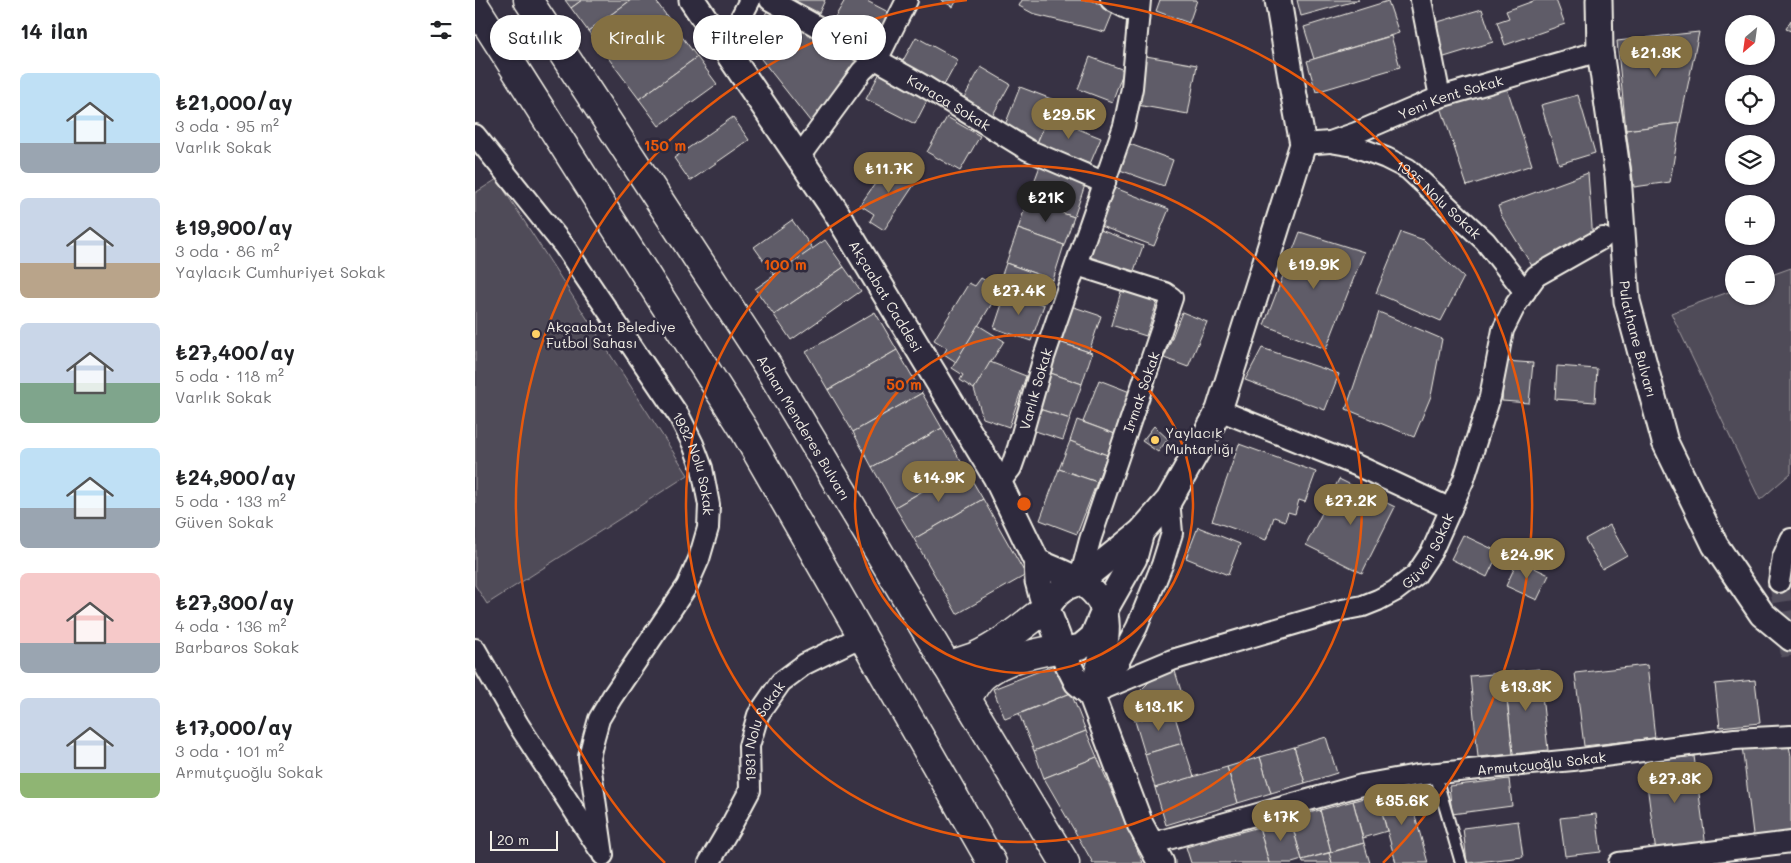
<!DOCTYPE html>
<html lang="tr">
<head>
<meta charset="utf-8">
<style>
	:root { --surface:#fff; --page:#f2f2f2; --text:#202124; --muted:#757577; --accent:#847042 }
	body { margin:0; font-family:Mali,sans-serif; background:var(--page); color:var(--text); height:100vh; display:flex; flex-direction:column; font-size:19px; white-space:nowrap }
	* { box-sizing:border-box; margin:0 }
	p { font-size:16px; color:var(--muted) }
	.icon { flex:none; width:28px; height:28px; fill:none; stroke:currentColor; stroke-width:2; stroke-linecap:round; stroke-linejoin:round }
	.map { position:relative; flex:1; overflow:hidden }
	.details { display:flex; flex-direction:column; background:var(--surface); width:475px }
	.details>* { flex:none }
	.top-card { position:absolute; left:15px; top:15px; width:475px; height:45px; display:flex; gap:10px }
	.needle { width:32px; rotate:209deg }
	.fabs { position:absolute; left:1250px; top:15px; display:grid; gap:10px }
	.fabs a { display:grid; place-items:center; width:50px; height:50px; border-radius:50%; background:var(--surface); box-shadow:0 1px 4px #0004; font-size:25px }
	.scale { position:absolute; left:15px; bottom:12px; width:68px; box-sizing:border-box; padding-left:5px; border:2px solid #f4f1e8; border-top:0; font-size:14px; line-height:18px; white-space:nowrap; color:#f4f1e8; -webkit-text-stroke:4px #2f2a3d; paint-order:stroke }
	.price { position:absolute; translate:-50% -42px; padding:0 11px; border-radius:18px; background:var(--accent); color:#fff; font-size:16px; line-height:32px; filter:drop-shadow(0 1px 2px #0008) }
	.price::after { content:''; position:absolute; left:50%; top:30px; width:15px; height:11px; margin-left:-8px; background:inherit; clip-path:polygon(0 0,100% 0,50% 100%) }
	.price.on { background:#222; color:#fff }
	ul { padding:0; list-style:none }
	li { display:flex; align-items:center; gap:15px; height:125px; padding:0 20px }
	li span { display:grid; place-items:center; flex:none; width:140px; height:100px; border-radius:8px; color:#555 }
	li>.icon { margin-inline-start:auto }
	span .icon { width:60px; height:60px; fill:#fffc; stroke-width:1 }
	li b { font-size:21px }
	h2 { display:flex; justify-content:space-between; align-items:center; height:60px; padding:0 20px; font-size:21px }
	.tag { padding:0 18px; border-radius:22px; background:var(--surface); box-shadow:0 1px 4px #0004; font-size:18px; line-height:45px }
	.tag.on { background:var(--accent); color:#fff }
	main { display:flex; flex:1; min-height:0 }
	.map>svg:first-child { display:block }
</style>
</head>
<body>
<main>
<section class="details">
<h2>14 ilan<svg class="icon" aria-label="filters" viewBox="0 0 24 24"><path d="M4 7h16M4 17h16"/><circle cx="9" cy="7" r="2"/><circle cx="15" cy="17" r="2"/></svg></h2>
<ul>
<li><span style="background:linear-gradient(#bfe0f5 70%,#9aa5b1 0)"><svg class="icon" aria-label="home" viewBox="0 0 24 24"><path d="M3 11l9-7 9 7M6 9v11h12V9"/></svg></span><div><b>₺21,000/ay</b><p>3 oda · 95 m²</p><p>Varlık Sokak</p></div></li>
<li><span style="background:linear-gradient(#c9d6e8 65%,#b9a48a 0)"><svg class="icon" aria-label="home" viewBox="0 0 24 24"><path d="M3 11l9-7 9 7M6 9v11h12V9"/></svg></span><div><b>₺19,900/ay</b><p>3 oda · 86 m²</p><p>Yaylacık Cumhuriyet Sokak</p></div></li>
<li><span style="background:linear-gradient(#c9d6e8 60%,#7fa58c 0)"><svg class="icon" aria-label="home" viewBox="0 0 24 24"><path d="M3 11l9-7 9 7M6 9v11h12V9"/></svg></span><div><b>₺27,400/ay</b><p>5 oda · 118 m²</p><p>Varlık Sokak</p></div></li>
<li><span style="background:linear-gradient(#bfe0f5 60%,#9aa5b1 0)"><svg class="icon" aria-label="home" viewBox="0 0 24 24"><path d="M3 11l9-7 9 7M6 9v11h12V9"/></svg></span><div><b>₺24,900/ay</b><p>5 oda · 133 m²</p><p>Güven Sokak</p></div></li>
<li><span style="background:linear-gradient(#f6c9c9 70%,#9aa5b1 0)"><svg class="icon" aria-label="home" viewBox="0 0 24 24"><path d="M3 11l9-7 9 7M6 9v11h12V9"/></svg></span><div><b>₺27,300/ay</b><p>4 oda · 136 m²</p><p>Barbaros Sokak</p></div></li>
<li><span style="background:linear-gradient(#c9d6e8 75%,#8fb573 0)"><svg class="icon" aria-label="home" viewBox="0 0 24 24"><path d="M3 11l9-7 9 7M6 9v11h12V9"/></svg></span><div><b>₺17,000/ay</b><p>3 oda · 101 m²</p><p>Armutçuoğlu Sokak</p></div></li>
</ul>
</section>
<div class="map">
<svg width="1316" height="863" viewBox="0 0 1316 863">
	<rect width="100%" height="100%" fill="#373244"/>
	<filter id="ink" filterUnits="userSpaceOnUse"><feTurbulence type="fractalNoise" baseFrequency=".02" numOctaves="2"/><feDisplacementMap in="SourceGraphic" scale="10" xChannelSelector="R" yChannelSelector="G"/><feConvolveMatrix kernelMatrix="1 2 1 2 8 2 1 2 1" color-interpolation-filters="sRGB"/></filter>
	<g filter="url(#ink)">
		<!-- green -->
		<g fill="#504b59" stroke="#a29ea0">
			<path d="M22 179 213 475 12 604 0 585V193Z"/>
			<path d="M1316 268V473L1285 500 1196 313 1259 290V296H1291V277Z"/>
		</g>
		<!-- building -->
		<g fill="#5f5c67" stroke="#f4f1e8">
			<path d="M90 0H107L96 8Z"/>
			<path d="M107 0H156L113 31 96 8Z"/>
			<path d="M156 0H180L222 57 164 99 113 31Z"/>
			<path d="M319 0H350L344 13Z"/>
			<path d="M370 0H390L421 16 403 49 356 24Z"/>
			<path d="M466 0H482L478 7Z"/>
			<path d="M547 0H616L639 10 630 32 561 15 544 6Z"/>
			<path d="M685 0H722L714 23 681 11Z"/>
			<path d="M822 0H884L826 16Z"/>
			<path d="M1061 0H1081L1090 24 1030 45 1022 22 1034 18 1031 11Z"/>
			<path d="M913 1 924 33 839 59 829 27Z"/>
			<path d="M295 5 388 56 339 126 275 45Z"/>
			<path d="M1007 9 1018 42 966 58 956 24Z"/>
			<path d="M1316 20V31L1311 29Z"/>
			<path d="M1224 32 1205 123 1151 130 1142 41Z"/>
			<path d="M916 36 925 67 841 92 832 61Z"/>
			<path d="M441 37 483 60 467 89 425 66Z"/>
			<path d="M671 56 722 65 713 114 662 105Z"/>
			<path d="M222 57 242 84 184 126 164 99Z"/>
			<path d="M615 57 649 70 637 102 603 89Z"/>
			<path d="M408 67 456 93 440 124 391 99Z"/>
			<path d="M506 67 535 84 515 120 486 103Z"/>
			<path d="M1031 85 1057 165 992 186 966 107Z"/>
			<path d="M545 87 579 100 562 143 528 130Z"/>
			<path d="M1103 95 1120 153 1084 164 1066 105Z"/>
			<path d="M258 117 274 140 215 181 199 158Z"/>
			<path d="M472 117 505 136 485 171 452 152Z"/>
			<path d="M573 117 626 138 615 164 562 143Z"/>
			<path d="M1205 123 1195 182 1159 187 1151 130Z"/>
			<path d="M652 143 698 160 689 186 642 169Z"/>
			<path d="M416 161 443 179 409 230 395 221 399 214 385 205Z"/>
			<path d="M565 166 611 182 599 217 552 201Z"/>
			<path d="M1113 173 1118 240 1062 274 1027 217 1023 206Z"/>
			<path d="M635 186 694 209 679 246 620 224Z"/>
			<path d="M552 201 599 217 589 245 543 229Z"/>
			<path d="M317 220 338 249 299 275 279 247Z"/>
			<path d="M620 228 668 246 656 279 608 262Z"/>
			<path d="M543 229 589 245 578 280 531 263Z"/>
			<path d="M825 232 889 252 851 349 789 325Z"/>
			<path d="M926 232 949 240 989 277 966 321 901 293Z"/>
			<path d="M350 240 369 267 299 315 280 289Z"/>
			<path d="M531 263 578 280 569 305 522 289Z"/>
			<path d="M369 267 386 291 316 340 299 315Z"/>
			<path d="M506 278 519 286 513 296 519 300 481 362 469 354 472 348 459 340 494 283 500 286Z"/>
			<path d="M648 285 684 296 671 336 636 325Z"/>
			<path d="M531 292 569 305 556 341 519 328Z"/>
			<path d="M593 305 626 316 614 352 581 341Z"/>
			<path d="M400 312 422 350 353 390 331 352Z"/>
			<path d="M707 312 732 322 713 367 689 358Z"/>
			<path d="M904 312 967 339 956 396 939 437 871 409Z"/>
			<path d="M503 325 529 341 499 389 485 380 488 375 477 368Z"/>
			<path d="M581 341 617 353 607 384 570 371Z"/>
			<path d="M787 348 864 374 850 410 770 380Z"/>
			<path d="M422 350 447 393 378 432 353 390Z"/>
			<path d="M1030 361 1058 363 1054 403 1027 401Z"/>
			<path d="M515 362 551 376 534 427 508 418 499 389Z"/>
			<path d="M1082 366 1122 369 1120 402 1080 399Z"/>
			<path d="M570 371 607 384 595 419 558 407Z"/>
			<path d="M624 380 655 392 640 434 608 422Z"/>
			<path d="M447 393 467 428 397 467 378 432Z"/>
			<path d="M558 407 595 419 588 440 551 428Z"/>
			<path d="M602 420 640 434 632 455 595 441Z"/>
			<path d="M679 426 693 439 683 452 667 441Z"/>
			<path d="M467 428 489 467 420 507 397 467Z"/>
			<path d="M595 441 632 455 622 482 584 469Z"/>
			<path d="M764 444 841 472 830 502 824 500 820 514 813 512 810 521 799 517 791 540 737 521Z"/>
			<path d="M489 467 508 499 439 539 420 507Z"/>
			<path d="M584 469 622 482 602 534 565 520Z"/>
			<path d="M864 479 920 507 887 573 831 545Z"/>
			<path d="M508 499 551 575 482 614 439 539Z"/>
			<path d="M1135 525 1152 555 1127 569 1110 539Z"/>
			<path d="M723 527 765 544 753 575 711 558Z"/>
			<path d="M988 535 1024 552 1012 577 976 559Z"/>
			<path d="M1043 560 1074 575 1062 600 1031 586Z"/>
			<path d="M585 663 596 693 530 719 518 689Z"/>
			<path d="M1172 665 1180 738 1109 746 1100 673Z"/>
			<path d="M699 668 711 707 660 721 652 704 674 682Z"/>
			<path d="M1064 669 1073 750 1038 754 1029 673Z"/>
			<path d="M1029 673 1038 754 1003 757 995 676Z"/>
			<path d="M1280 680 1285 723 1245 727 1240 684Z"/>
			<path d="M596 693 611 731 559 751 544 714Z"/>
			<path d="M698 710 708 743 670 754 660 721Z"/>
			<path d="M611 731 622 757 569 778 559 751Z"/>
			<path d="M851 737 862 773 830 783 819 747Z"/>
			<path d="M1313 741 1316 756V838L1279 842 1267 746Z"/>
			<path d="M708 743 719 777 680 788 670 754Z"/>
			<path d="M819 747 830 783 796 793 785 757Z"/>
			<path d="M1219 756 1231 847 1181 853 1169 762Z"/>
			<path d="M622 757 668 863H618L569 778Z"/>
			<path d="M785 757 796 793 763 803 752 767Z"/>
			<path d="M752 767 763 803 691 825 680 788Z"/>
			<path d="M1034 779 1037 806 977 814 974 786Z"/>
			<path d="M932 786 953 863H921L902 794Z"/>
			<path d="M902 794 912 831 888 838 878 801Z"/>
			<path d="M878 801 889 843 856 852 845 810Z"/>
			<path d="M845 810 856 852 827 860 815 818Z"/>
			<path d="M1121 814 1126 852 1090 856 1085 818Z"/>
			<path d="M815 818 827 860 817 863H794L784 827Z"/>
			<path d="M1043 821 1048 857 992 863 988 828Z"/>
			<path d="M784 827 794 863H716L711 847Z"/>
			<path d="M889 843 895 863H857L854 853Z"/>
			<path d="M854 853 857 863H828L827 860Z"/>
		</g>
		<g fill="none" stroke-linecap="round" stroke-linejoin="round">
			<!-- minor-tunnel -->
			<path stroke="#534f5d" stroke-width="20" stroke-dasharray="20 10" stroke-linecap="butt" d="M1304 582 1316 656"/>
			<!-- service casing -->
			<g stroke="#f4f1e8" stroke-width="14">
				<path id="service" d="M960 773 986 863"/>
			</g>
			<!-- minor casing -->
			<g stroke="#f4f1e8" stroke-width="24">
				<g id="minor">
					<path id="s1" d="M295 0 449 86 553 150 630 183"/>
					<path d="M636 0 663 14"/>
					<path d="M946 0 965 97"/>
					<path d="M250 48 275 0"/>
					<path id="s2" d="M0 135 89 246 204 416 218 444 227 468 234 505 233 528 224 559 212 586 137 697 124 719 119 737 114 757 128 855"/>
					<path id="s3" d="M855 142 879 146 911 158 933 169 1010 241 1050 292"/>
					<path id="s4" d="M828 144 855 142 881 133 965 97 1125 51"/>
					<path d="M324 157 387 71 405 54 432 0"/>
					<path d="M602 265 690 293 697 298 615 540 604 582"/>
					<path d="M744 410 881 465 976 509"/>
					<path id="s5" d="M524 483 536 468 543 448 569 357 649 126 657 88 665 0"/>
					<path d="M1304 582 1308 557 1316 539"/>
					<path d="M0 649 43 724 124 849"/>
					<path d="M619 690 644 661 662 627 687 565 697 533 694 500"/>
					<path id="s6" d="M616 694 697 660 867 610 888 606 903 600 920 591 941 575 957 551 989 479 1015 397 1028 330 1041 304 1061 276 1128 238"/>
					<path id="s7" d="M675 844 887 785 942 775 1098 760 1260 739 1316 736"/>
					<path id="s8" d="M234 863 258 822 275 790 274 746 283 715 306 682 330 664 387 636"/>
					<path d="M1144 863 1316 842"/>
				</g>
			</g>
			<!-- tertiary casing -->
			<g stroke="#f4f1e8" stroke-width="29">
				<g id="tertiary">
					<path id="s9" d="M217 0 359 209 521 477 562 562 563 581 567 596 592 662 602 682 616 694 665 824 686 863"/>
					<path id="s10" d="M1124 0 1125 51 1143 176 1152 301 1190 442 1240 545 1287 614 1316 638"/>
					<path d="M562 562C580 570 602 577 617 591 645 618 625 662 616 694"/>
					<path d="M571 608 582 594 591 587 604 582 666 532 694 500 737 424 744 410 828 144 819 96 803 0"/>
					<path d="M586 648 597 649 606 647 618 637 629 611 659 558 666 532"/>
				</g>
			</g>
			<!-- trunk casing -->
			<g stroke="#f4f1e8" stroke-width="31">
				<g id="trunk">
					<path id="s11" d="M53 0 289 360 590 863"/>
					<path d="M0 6 268 428 517 863"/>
					<path d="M472 666C481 663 490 660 499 657 526 645 548 626 571 608"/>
					<path d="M492 699C497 691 501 682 508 676 529 658 560 653 586 648"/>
				</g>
			</g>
			<!-- service -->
			<use href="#service" stroke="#2f2a3d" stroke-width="10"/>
			<!-- minor -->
			<use href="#minor" stroke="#2f2a3d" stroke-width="20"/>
			<!-- tertiary -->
			<use href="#tertiary" stroke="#2f2a3d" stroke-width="25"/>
			<!-- trunk -->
			<use href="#trunk" stroke="#2f2a3d" stroke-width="28"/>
		</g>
	</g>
	<!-- distance rings -->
	<g fill="none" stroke="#e8590c" stroke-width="2.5">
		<circle cx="549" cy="504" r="169"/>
		<circle cx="549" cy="504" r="338"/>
		<path d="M190 863A507 507 0 0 1 492 0M606 0A507 507 0 0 1 908 863"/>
	</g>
	<!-- markers -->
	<g fill="#ffd166" stroke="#2f2a3d" stroke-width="2">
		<circle cx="61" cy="334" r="5"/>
		<circle cx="680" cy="440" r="5"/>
	</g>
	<g text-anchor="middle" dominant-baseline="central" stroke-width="5" stroke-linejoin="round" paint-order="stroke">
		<!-- street labels -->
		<g font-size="14" fill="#f4f1e8" stroke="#2f2a3d">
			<text stroke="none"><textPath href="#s4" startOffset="156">Yeni Kent Sokak</textPath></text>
			<text stroke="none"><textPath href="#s1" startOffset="206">Karaca Sokak</textPath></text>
			<text stroke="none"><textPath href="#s3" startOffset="126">1935 Nolu Sokak</textPath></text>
			<text stroke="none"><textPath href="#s9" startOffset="354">Akçaabat Caddesi</textPath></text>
			<text stroke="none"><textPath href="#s10" startOffset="342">Pulathane Bulvarı</textPath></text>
			<text stroke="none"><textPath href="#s5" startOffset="102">Varlık Sokak</textPath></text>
			<text transform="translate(666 392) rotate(-71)">Irmak Sokak</text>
			<text stroke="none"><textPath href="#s11" startOffset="509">Adnan Menderes Bulvarı</textPath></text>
			<text stroke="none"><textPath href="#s2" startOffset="398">1932 Nolu Sokak</textPath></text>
			<text stroke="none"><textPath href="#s6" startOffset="375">Güven Sokak</textPath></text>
			<text stroke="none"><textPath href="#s8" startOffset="146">1931 Nolu Sokak</textPath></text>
			<text stroke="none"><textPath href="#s7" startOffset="401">Armutçuoğlu Sokak</textPath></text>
		</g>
		<!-- poi labels -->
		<g font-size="14" fill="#f4f1e8" stroke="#2f2a3d" text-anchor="start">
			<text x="71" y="326">Akçaabat Belediye<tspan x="71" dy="16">Futbol Sahası</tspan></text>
			<text x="690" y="432">Yaylacık<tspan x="690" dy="16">Muhtarlığı</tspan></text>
		</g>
	</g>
	<circle cx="549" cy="504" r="8" fill="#e8590c" stroke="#2f2a3d" stroke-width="2.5"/>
	<g font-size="15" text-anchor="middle" font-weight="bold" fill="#e8590c" stroke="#2f2a3d" stroke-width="5" stroke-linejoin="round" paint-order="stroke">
		<text x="190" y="151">150 m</text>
		<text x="310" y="270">100 m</text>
		<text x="429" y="390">50 m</text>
	</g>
</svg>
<div class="fabs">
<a><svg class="needle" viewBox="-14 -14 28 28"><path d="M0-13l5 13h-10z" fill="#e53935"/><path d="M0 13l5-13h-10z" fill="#757577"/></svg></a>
<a><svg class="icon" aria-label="locate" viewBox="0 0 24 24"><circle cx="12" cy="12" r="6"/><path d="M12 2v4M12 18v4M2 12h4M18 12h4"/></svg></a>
<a><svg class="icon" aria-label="layers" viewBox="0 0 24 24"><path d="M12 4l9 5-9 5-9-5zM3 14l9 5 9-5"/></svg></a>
<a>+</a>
<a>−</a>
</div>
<div class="scale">20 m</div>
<b class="price" style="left:1181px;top:78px">₺21.3K</b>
<b class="price" style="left:594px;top:140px">₺29.5K</b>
<b class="price" style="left:414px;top:194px">₺11.7K</b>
<b class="price on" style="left:571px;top:223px">₺21K</b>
<b class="price" style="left:839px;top:290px">₺19.9K</b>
<b class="price" style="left:544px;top:316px">₺27.4K</b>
<b class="price" style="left:464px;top:503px">₺14.9K</b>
<b class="price" style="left:876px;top:526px">₺27.2K</b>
<b class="price" style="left:1052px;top:580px">₺24.9K</b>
<b class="price" style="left:1051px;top:712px">₺13.3K</b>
<b class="price" style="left:684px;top:732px">₺13.1K</b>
<b class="price" style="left:1200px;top:804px">₺27.3K</b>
<b class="price" style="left:927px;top:826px">₺35.6K</b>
<b class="price" style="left:806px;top:842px">₺17K</b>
<div class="top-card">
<a class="tag">Satılık</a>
<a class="tag on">Kiralık</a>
<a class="tag">Filtreler</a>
<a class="tag">Yeni</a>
</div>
</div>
</main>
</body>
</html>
